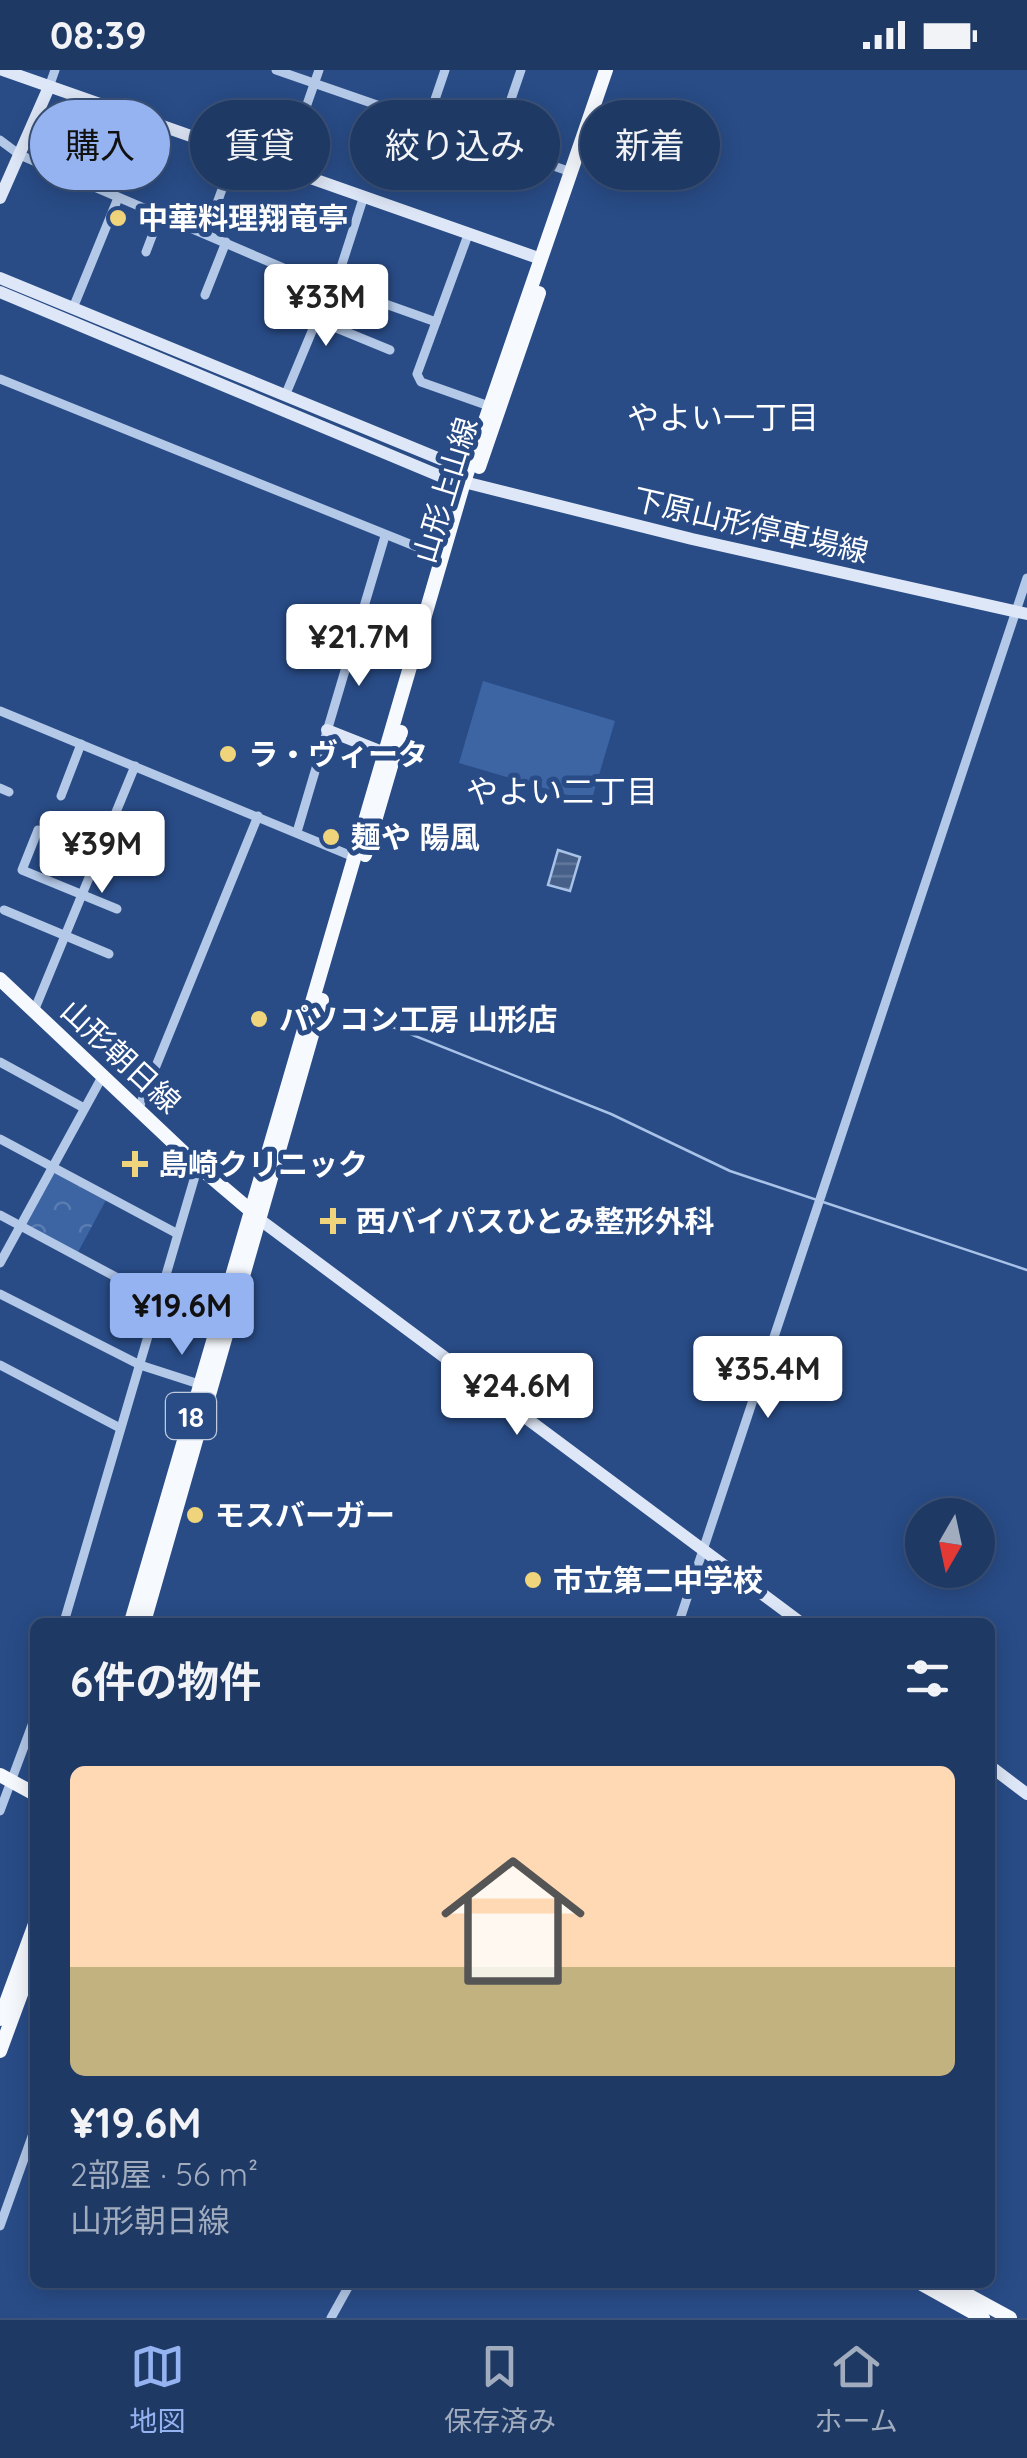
<!DOCTYPE html>
<html lang="ja">
<head>
<meta charset="utf-8">
<style>
	:root { --surface:#1f3965; --page:#2c446e; --text:#f1f3f6; --muted:#a1acbf; --line:#3c5379; --accent:#95b2f1 }
	body { margin:0; font-family:Quicksand,"Noto Sans JP",sans-serif; background:var(--page); color:var(--text); height:100vh; display:flex; flex-direction:column; font-size:38px; white-space:nowrap }
	* { box-sizing:border-box; margin:0 }
	p { font-size:32px; color:var(--muted) }
	.icon { flex:none; width:55px; height:55px; fill:none; stroke:currentColor; stroke-width:2; stroke-linecap:round; stroke-linejoin:round }
	.map { position:relative; flex:1; overflow:hidden }
	.drawer { position:absolute; left:30px; top:1548px; width:965px; height:670px; display:flex; flex-direction:column; background:var(--surface); border-radius:15px; box-shadow:0 5px 25px #0003,0 0 0 2px var(--line) }
	.drawer>* { flex:none }
	.hud { position:absolute; left:30px; top:30px; width:968px; height:90px; display:flex; gap:20px }
	.needle { width:65px; rotate:189deg }
	.buttons { position:absolute; left:905px; top:1428px; display:grid; gap:20px }
	.buttons a { display:grid; place-items:center; width:90px; height:90px; border-radius:50%; background:var(--surface); box-shadow:0 5px 25px #0003,0 0 0 2px var(--line); font-size:50px }
	.price { position:absolute; translate:-50% -85px; padding:0 22px; border-radius:10px; background:#fff; color:#222; font-size:32px; line-height:65px; filter:drop-shadow(0 2px 5px #0008) }
	.price::after { content:''; position:absolute; left:50%; top:60px; width:30px; height:22px; margin-left:-15px; background:inherit; clip-path:polygon(0 0,100% 0,50% 100%) }
	.price.current { background:var(--accent); color:#111 }
	ul { padding:0; list-style:none }
	li { display:grid; align-content:center; gap:20px; height:530px; padding:0 40px }
	li+li { border-top:2px solid var(--line) }
	li span { display:grid; place-items:center; height:310px; border-radius:15px; color:#555 }
	li>.icon { margin-inline-start:auto }
	span .icon { width:180px; height:180px; fill:#fffc; stroke-width:1 }
	li b { font-size:42px }
	h2 { display:flex; justify-content:space-between; align-items:center; height:120px; padding:0 40px; font-size:42px }
	.tag { padding:0 35px; border-radius:45px; background:var(--surface); box-shadow:0 5px 25px #0003,0 0 0 2px var(--line); font-size:35px; line-height:90px }
	.tag.current { background:var(--accent); color:#111 }
	.status { display:flex; justify-content:space-between; align-items:center; height:70px; padding:0 50px; background:var(--surface); direction:ltr }
	.status svg { height:28px; fill:currentColor }
	.tab-bar { display:flex; justify-content:space-around; align-items:center; height:140px; border-top:2px solid var(--line); background:var(--surface); font-size:28px; color:var(--muted) }
	.tab-bar a { display:grid; justify-items:center; gap:5px }
	.tab-bar .current { color:var(--accent) }
	.map>svg:first-child { display:block }
</style>
</head>
<body>
<div class="status"><b>08:39</b><svg viewBox="0 0 49 12"><path d="M0 12V9h3v3zM5 12V6h3v6zM10 12V3h3v9zM15 12V0h3v12zM26 1h20v11H26zM47 4h2v5h-2z"/></svg></div>
<div class="map">
<svg width="1027" height="2248" viewBox="0 0 1027 2248">
	<defs>
		<pattern id="forest-crowns" width="20" height="18" patternUnits="userSpaceOnUse" patternTransform="scale(2.5)"><rect width="20" height="18" fill="#3d65a3"/><path d="M2 6a3 3 0 1 1 6 0M12 15a3 3 0 1 1 6 0" fill="none" stroke="#5a7cb1"/></pattern>
		<pattern id="water-rules" width="6" height="5" patternUnits="userSpaceOnUse" patternTransform="scale(2.5)"><rect width="6" height="5" fill="#47608a"/><path d="M0 2.5h6" fill="none" stroke="#63789c"/></pattern>
	</defs>
	<rect width="100%" height="100%" fill="#294c87"/>
	<!-- forest -->
	<path fill="url(#forest-crowns)" d="M53 1102 106 1130 78 1182 25 1154Z"/>
	<!-- pitch -->
	<path fill="#3d65a3" d="M483 611 615 651 591 732 459 693Z"/>
	<!-- water -->
	<path fill="url(#water-rules)" stroke="#a9c3e8" stroke-width="2.5" d="M558 780 580 787 570 821 548 815Z"/>
	<g fill="none" stroke-linecap="round" stroke-linejoin="round">
		<!-- stream -->
		<path stroke="#a9c3e8" stroke-width="2.5" d="M375 950 611 1044 730 1101 1027 1200"/>
		<!-- street -->
		<g stroke="#b4c9e8" stroke-width="9">
			<path d="M276 0 571 102"/>
			<path d="M49 17 55 0"/>
			<path d="M427 53 445 0"/>
			<path d="M0 70 20 85 330 218 335 216 436 252"/>
			<path d="M495 76 521 0"/>
			<path d="M284 100 319 0"/>
			<path d="M206 164 235 83"/>
			<path d="M468 165 417 304 421 312 489 336"/>
			<path d="M146 182 160 145"/>
			<path d="M335 216 363 129"/>
			<path d="M205 225 226 172"/>
			<path d="M73 238 118 128"/>
			<path d="M317 250 390 280"/>
			<path d="M0 309 442 487"/>
			<path d="M285 326 330 218"/>
			<path d="M0 641 354 787"/>
			<path d="M0 718 9 722"/>
			<path d="M61 726 81 674"/>
			<path d="M297 762 385 466"/>
			<path d="M98 784 38 760 22 800 117 839"/>
			<path d="M4 840 109 884"/>
			<path d="M34 941 135 696"/>
			<path d="M0 992 84 1038"/>
			<path d="M138 1040 258 746"/>
			<path d="M0 1069 176 1163"/>
			<path d="M0 1145 157 1229"/>
			<path d="M0 1193 102 1007"/>
			<path d="M0 1224 140 1295 202 1315"/>
			<path d="M0 1295 120 1358"/>
			<path d="M64 1552 198 1096"/>
			<path d="M679 1552 1027 508"/>
			<path d="M0 1741 35 1647"/>
			<path d="M0 2156 35 2058"/>
			<path d="M331 2248 351 2212"/>
		</g>
		<!-- secondary -->
		<g stroke="#dee7f7" stroke-width="12">
			<path d="M3 0 541 189"/>
			<path d="M0 128 49 17"/>
			<path d="M0 208 445 391 463 410"/>
			<path d="M0 222 440 406 692 469 1027 544"/>
			<path d="M327 660 385 683"/>
			<path d="M259 1149 800 1552"/>
			<path d="M990 1696 1027 1724"/>
		</g>
		<!-- primary -->
		<g stroke="#f6f9fe" stroke-width="14">
			<path d="M479 397 539 223"/>
			<path d="M365 785 401 662"/>
			<path d="M0 909 198 1096 257 1146"/>
			<path d="M131 1552 464 412 606 0"/>
			<path d="M144 1552 322 930"/>
			<path d="M0 1705 35 1724"/>
			<path d="M0 1949 35 1854"/>
			<path d="M0 1981 35 1886"/>
			<path d="M918 2212 983 2248"/>
			<path d="M944 2212 1010 2248"/>
		</g>
	</g>
	<!-- markers -->
	<g fill="#efd47b" stroke="#294c87" stroke-width="4">
		<circle cx="118" cy="148" r="10"/>
		<circle cx="228" cy="684" r="10"/>
		<circle cx="331" cy="767" r="10"/>
		<circle cx="259" cy="949" r="10"/>
		<path d="M130 1079h10v10h10v10h-10v10h-10v-10h-10v-10h10z"/>
		<path d="M328 1136h10v10h10v10h-10v10h-10v-10h-10v-10h10z"/>
		<circle cx="195" cy="1445" r="10"/>
		<circle cx="533" cy="1510" r="10"/>
	</g>
	<g text-anchor="middle" dominant-baseline="central" stroke-width="10" stroke-linejoin="round" paint-order="stroke">
		<!-- shield labels -->
		<rect fill="#294c87" stroke="#bfc9db" stroke-width="2.5" x="166" y="1323" width="50" height="46" rx="8"/>
		<g font-size="28" font-weight="bold" fill="#fff">
			<text x="191" y="1346">18</text>
		</g>
		<!-- poi labels -->
		<g font-size="30" font-weight="bold" fill="#fff" stroke="#294c87" text-anchor="start">
			<text x="138" y="148">中華料理翔竜亭</text>
			<text x="248" y="684">ラ・ヴィータ</text>
			<text x="351" y="767">麺や 陽風</text>
			<text x="279" y="949">パソコン工房 山形店</text>
			<text x="158" y="1094">島崎クリニック</text>
			<text x="356" y="1151">西バイパスひとみ整形外科</text>
			<text x="215" y="1445">モスバーガー</text>
			<text x="553" y="1510">市立第二中学校</text>
		</g>
		<!-- street labels -->
		<g font-size="30" fill="#fff" stroke="#294c87">
			<text transform="translate(445 420) rotate(-73)">山形上山線</text>
			<text transform="translate(751 455) rotate(13)">下原山形停車場線</text>
			<text transform="translate(121 986) rotate(43)">山形朝日線</text>
		</g>
		<!-- neighbourhood labels -->
		<g font-size="32" fill="#fff" stroke="#294c87">
			<text x="723" y="347">やよい一丁目</text>
			<text x="562" y="721">やよい二丁目</text>
		</g>
	</g>
</svg>
<div class="buttons">
<a><svg class="needle" viewBox="-14 -14 28 28"><path d="M0-13l5 13h-10z" fill="#e53935"/><path d="M0 13l5-13h-10z" fill="#a1acbf"/></svg></a>
</div>
<b class="price" style="left:326px;top:279px">¥33M</b>
<b class="price" style="left:359px;top:619px">¥21.7M</b>
<b class="price" style="left:102px;top:826px">¥39M</b>
<b class="price current" style="left:182px;top:1288px">¥19.6M</b>
<b class="price" style="left:768px;top:1351px">¥35.4M</b>
<b class="price" style="left:517px;top:1368px">¥24.6M</b>
<div class="hud">
<a class="tag current">購入</a>
<a class="tag">賃貸</a>
<a class="tag">絞り込み</a>
<a class="tag">新着</a>
</div>
<section class="drawer">
<h2>6件の物件<svg class="icon" aria-label="filters" viewBox="0 0 24 24"><path d="M4 7h16M4 17h16"/><circle cx="9" cy="7" r="2"/><circle cx="15" cy="17" r="2"/></svg></h2>
<ul>
<li><span style="background:linear-gradient(#ffd9b3 65%,#c2b280 0)"><svg class="icon" aria-label="home" viewBox="0 0 24 24"><path d="M3 11l9-7 9 7M6 9v11h12V9"/></svg></span><div><b>¥19.6M</b><p>2部屋 · 56 m²</p><p>山形朝日線</p></div></li>
</ul>
</section>
</div>
<nav class="tab-bar">
<a class="current"><svg class="icon" aria-label="map" viewBox="0 0 24 24"><path d="M3 6l6-2 6 2 6-2v14l-6 2-6-2-6 2zM9 4v14M15 6v14"/></svg>地図</a>
<a><svg class="icon" aria-label="saved" viewBox="0 0 24 24"><path d="M7 4h10v16l-5-4-5 4z"/></svg>保存済み</a>
<a><svg class="icon" aria-label="home" viewBox="0 0 24 24"><path d="M3 11l9-7 9 7M6 9v11h12V9"/></svg>ホーム</a>
</nav>
</body>
</html>
